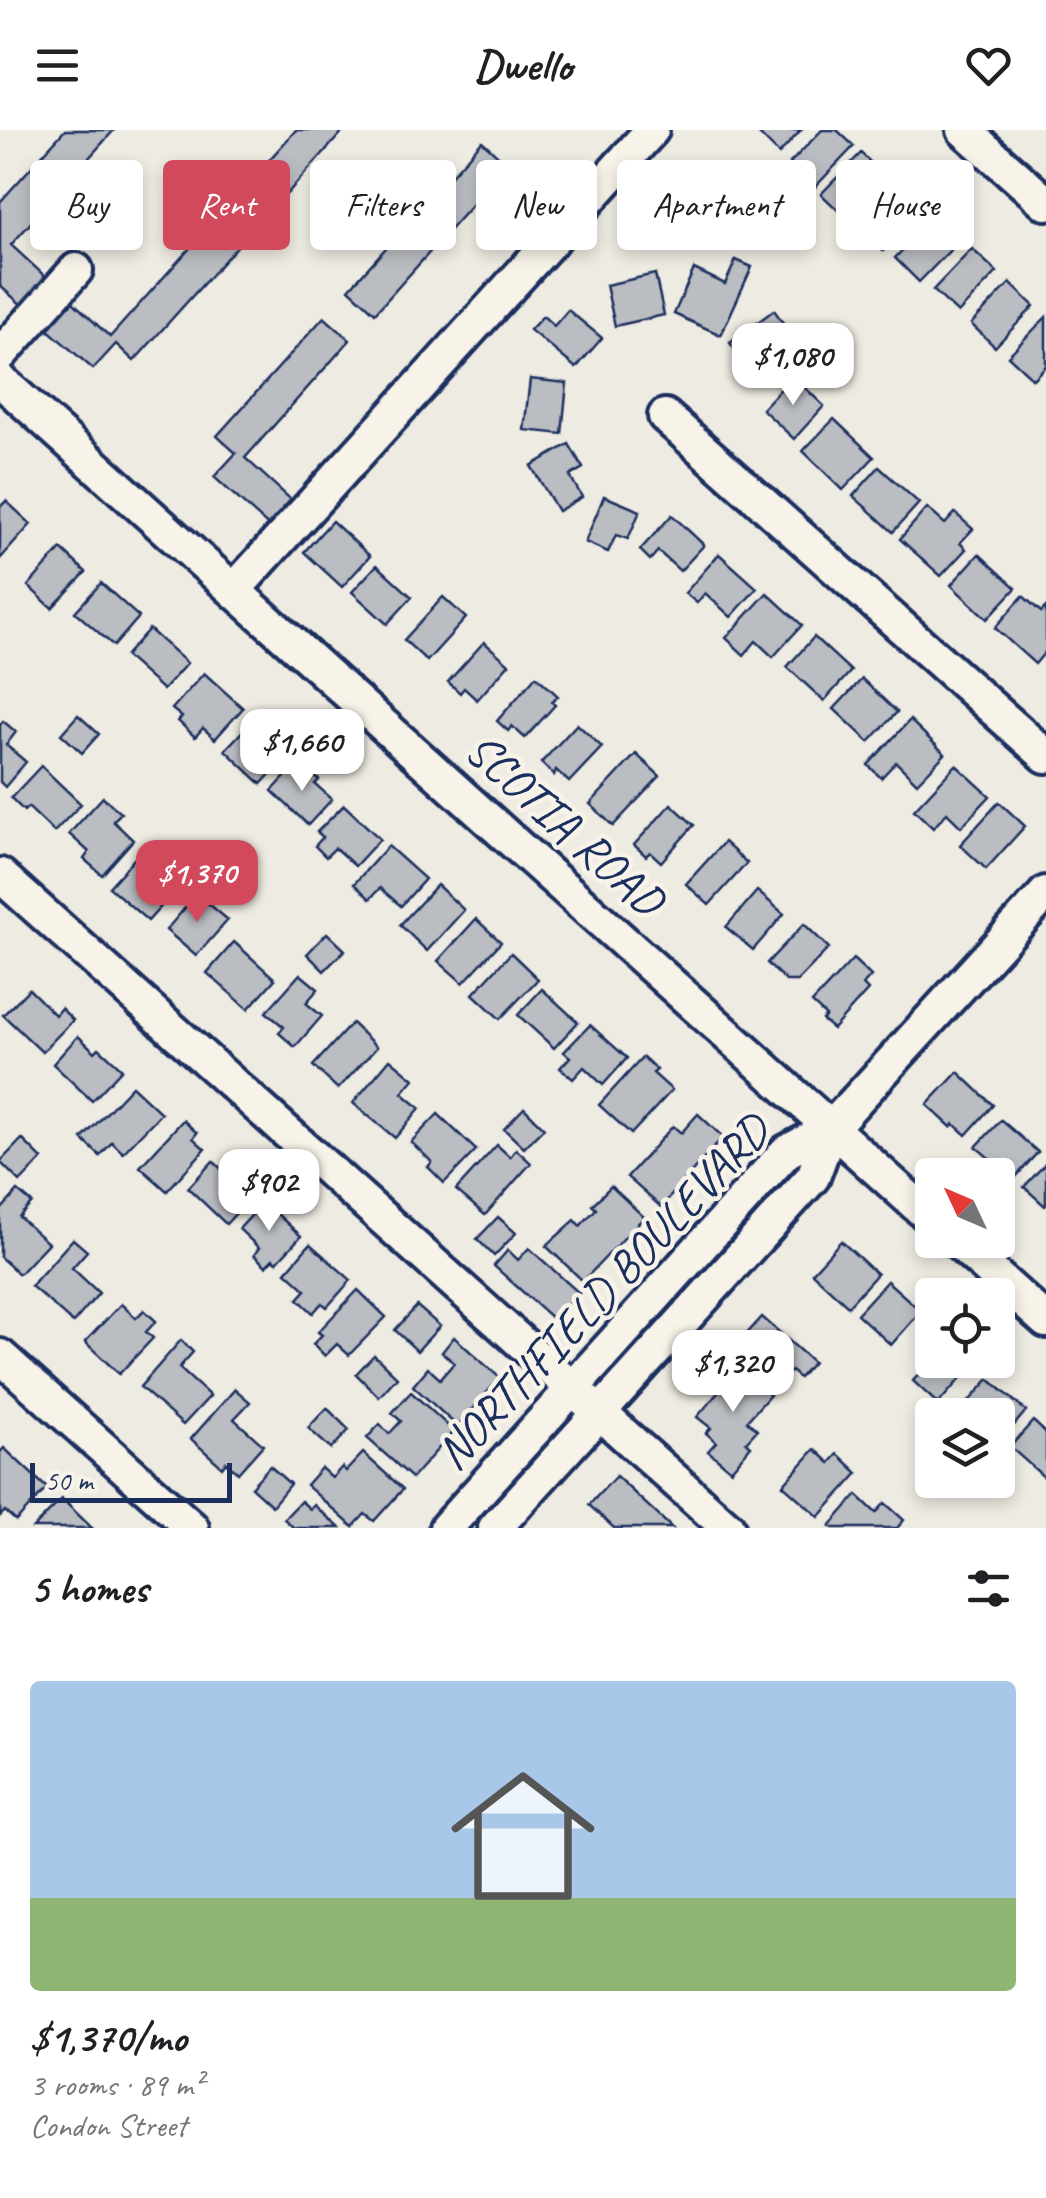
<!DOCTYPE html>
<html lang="en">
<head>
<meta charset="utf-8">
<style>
	:root { --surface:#fff; --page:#f2f2f2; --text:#202124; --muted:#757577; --accent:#d1495b }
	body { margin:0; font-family:Caveat,sans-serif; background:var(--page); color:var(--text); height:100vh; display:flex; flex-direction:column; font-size:38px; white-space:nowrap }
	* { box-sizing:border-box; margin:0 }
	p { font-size:32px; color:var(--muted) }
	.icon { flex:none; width:55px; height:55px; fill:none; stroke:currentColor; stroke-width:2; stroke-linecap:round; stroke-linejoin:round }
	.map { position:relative; height:1398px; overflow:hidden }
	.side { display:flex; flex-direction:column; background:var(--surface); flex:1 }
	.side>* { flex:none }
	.banner { position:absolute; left:30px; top:30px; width:988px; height:90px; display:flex; gap:20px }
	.needle { width:65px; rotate:314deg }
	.buttons { position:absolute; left:915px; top:1028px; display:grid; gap:20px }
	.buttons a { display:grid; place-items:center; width:100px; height:100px; border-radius:10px; background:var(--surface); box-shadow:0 5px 15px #0003; font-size:50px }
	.scale { position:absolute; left:30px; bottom:25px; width:202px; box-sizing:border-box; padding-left:10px; border:5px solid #1b2f5e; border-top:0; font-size:28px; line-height:35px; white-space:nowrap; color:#1b2f5e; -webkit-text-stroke:8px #f7f3e8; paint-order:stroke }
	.price { position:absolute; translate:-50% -85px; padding:0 22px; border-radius:20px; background:#fff; color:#222; font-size:32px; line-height:65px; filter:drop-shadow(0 2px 5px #0008) }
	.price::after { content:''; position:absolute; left:50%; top:60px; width:30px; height:22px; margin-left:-15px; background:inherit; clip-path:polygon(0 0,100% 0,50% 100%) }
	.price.current { background:var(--accent); color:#fff }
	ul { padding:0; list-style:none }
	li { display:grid; align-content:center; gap:20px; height:530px; padding:0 30px }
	li span { display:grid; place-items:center; height:310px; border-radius:10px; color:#555 }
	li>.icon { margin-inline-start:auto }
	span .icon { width:180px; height:180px; fill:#fffc; stroke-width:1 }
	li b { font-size:42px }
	h2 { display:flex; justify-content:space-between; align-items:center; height:120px; padding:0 30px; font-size:42px }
	.tag { padding:0 35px; border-radius:10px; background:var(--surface); box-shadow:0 5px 15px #0003; font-size:35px; line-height:90px }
	.tag.current { background:var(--accent); color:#fff }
	header { display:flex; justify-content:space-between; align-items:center; height:130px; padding:0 30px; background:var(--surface); font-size:45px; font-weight:600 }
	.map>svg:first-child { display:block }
</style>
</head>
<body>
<header><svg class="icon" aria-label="menu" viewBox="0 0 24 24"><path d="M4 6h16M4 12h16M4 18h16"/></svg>Dwello<svg class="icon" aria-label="heart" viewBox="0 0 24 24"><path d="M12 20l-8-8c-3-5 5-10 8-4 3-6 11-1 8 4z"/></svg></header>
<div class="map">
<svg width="1046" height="1398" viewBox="0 0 1046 1398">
	<rect width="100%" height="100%" fill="#eeebe2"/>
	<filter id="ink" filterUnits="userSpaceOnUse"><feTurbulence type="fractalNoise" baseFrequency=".01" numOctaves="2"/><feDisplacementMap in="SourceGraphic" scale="20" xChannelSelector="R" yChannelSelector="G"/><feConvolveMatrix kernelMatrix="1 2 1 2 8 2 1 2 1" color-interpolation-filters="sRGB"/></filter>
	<g filter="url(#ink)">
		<!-- building -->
		<g fill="#babdc2" stroke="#1b2f5e" stroke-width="2.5">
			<path d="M65 0H114L11 115 48 149 23 176 0 156V72Z"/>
			<path d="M296 0H344L268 85 241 61Z"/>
			<path d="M755 0H801L779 24Z"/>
			<path d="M822 0H837L854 16 815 57 790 33Z"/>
			<path d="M482 11 508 35 375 183 349 159Z"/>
			<path d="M861 23 885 47 846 88 821 64Z"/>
			<path d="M898 57 922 80 883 121 859 98Z"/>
			<path d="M934 87 959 111 919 152 895 128Z"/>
			<path d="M216 89 241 112 134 231 116 214 93 239 47 199 72 171 110 207Z"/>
			<path d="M972 119 997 142 958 183 933 160Z"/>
			<path d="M736 130 752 137 721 205 674 184 694 139 725 154Z"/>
			<path d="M655 144 664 185 615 196 606 155Z"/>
			<path d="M1010 153 1034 176 995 217 971 194Z"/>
			<path d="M568 180 602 208 576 238 530 200 543 186 554 196Z"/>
			<path d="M774 180 796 211 752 243 730 213Z"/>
			<path d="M324 187 350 210 245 328 297 375 274 401 214 347 236 323 217 306Z"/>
			<path d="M1046 187V236L1033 249 1008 226Z"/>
			<path d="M793 246 824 276 794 309 762 279Z"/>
			<path d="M530 249 567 253 562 304 524 300Z"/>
			<path d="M834 289 874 327 843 360 803 321Z"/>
			<path d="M569 314 583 338 570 346 582 367 558 381 531 336Z"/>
			<path d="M879 337 919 373 893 402 853 366Z"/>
			<path d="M604 366 640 381 628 409 616 405 608 422 585 412Z"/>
			<path d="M6 371 31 394 0 429V377Z"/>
			<path d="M927 378 945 394 955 383 973 399 960 413 966 419 941 446 900 409Z"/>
			<path d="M672 385 704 415 680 441 658 421 650 430 640 420Z"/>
			<path d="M332 391 370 426 342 457 304 422Z"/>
			<path d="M61 419 86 442 52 478 28 456Z"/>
			<path d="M719 424 757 458 731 487 705 463 697 473 685 463Z"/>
			<path d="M979 424 1016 458 987 489 951 455Z"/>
			<path d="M377 435 412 467 387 494 352 462Z"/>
			<path d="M101 453 139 487 114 516 75 482Z"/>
			<path d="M767 463 802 495 773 527 756 511 744 525 726 508Z"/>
			<path d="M1023 466 1041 482 1046 477V521L1035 534 995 498Z"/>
			<path d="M443 467 466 488 427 531 404 510Z"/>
			<path d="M149 499 187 533 163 560 125 526Z"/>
			<path d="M814 507 851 541 824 571 787 537Z"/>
			<path d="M484 512 509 534 477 570 464 558 460 563 448 552Z"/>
			<path d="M204 543 243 578 215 609 203 598 195 607 178 591 182 587 172 579Z"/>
			<path d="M536 546 558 566 552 572 555 575 525 608 512 596 508 601 497 591Z"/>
			<path d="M862 549 897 582 869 612 834 579Z"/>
			<path d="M78 585 99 604 82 623 61 604Z"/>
			<path d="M910 590 945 624 917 653 896 632 881 648 868 635Z"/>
			<path d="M3 591 16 602 6 615 26 632 5 657 0 652V595Z"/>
			<path d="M252 591 288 625 261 654 225 620Z"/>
			<path d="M577 594 602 617 569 652 556 640 554 645 541 633Z"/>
			<path d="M636 624 660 646 613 696 590 674Z"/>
			<path d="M299 632 319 650 315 654 332 669 308 695 272 661Z"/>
			<path d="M956 635 990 666 961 697 947 683 933 698 914 680Z"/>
			<path d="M41 636 81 674 54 702 28 677 24 681 11 668Z"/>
			<path d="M103 667 121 683 113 691 133 710 102 745 84 729 89 722 69 704Z"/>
			<path d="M999 672 1025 696 986 739 960 715Z"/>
			<path d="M671 674 694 695 661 732 650 722 646 726 634 715Z"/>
			<path d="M344 675 380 709 355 736 335 718 326 727 315 716 323 707 317 702Z"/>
			<path d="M724 712 747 733 709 775 686 754Z"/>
			<path d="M388 716 425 749 401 776 380 758 370 769 354 754Z"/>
			<path d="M135 728 174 762 148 791 109 757Z"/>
			<path d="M437 755 464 780 427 821 400 795Z"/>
			<path d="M757 761 784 784 753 820 726 797Z"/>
			<path d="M197 764 228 790 196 826 166 800Z"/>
			<path d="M476 789 501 812 463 853 438 831Z"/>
			<path d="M804 794 829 818 797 851H786L767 833Z"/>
			<path d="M327 803 345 820 324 841 307 824Z"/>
			<path d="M234 812 275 849 248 879 207 843Z"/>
			<path d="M511 823 538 849 500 889 473 864Z"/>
			<path d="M853 829 871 846 863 855 868 860 833 899 822 890 826 886 812 873Z"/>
			<path d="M300 844 318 859 306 873 322 886 295 917 279 903 284 897 266 882Z"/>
			<path d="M29 859 55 885 61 878 73 890 42 922 3 885Z"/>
			<path d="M542 859 578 892 554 918 518 885Z"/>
			<path d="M352 893 377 917 338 959 313 936Z"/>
			<path d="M590 895 627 928 603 955 584 937 573 949 560 938 570 927 564 922Z"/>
			<path d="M78 906 95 922 99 918 122 939 92 971 53 934Z"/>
			<path d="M643 927 657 940 653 943 672 960 631 1004 599 975Z"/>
			<path d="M390 929 414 949 402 963 420 978 395 1008 353 973Z"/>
			<path d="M958 942 993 975 966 1005 954 994 951 997 927 975Z"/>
			<path d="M132 956 161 983 123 1023 112 1012 100 1026 82 1009Z"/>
			<path d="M524 978 544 998 524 1018 504 999Z"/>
			<path d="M438 984 476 1020 444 1053 428 1037 432 1032 411 1012Z"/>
			<path d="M698 984 723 1007 661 1077 627 1047 673 996 681 1003Z"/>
			<path d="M183 990 197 1003 193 1008 205 1019 167 1061 140 1037Z"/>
			<path d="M1001 990 1038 1022 1014 1049 976 1017Z"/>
			<path d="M22 1009 42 1029 20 1052 0 1032Z"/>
			<path d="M497 1015 510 1027 516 1019 531 1033 485 1085 456 1060Z"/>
			<path d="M213 1031 251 1067 226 1094 188 1058Z"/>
			<path d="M1046 1033V1075L1045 1076 1024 1057Z"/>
			<path d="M611 1056 644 1087 583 1151 546 1116 575 1090 580 1096 596 1079 592 1075Z"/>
			<path d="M18 1061 32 1073 19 1087 48 1113 19 1144 0 1127V1081Z"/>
			<path d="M264 1072 301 1106 277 1132 273 1129 266 1136 254 1125 259 1118 239 1099Z"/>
			<path d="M498 1087 516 1103 494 1126 477 1109Z"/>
			<path d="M73 1109 87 1121 72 1138 99 1163 73 1193 31 1156Z"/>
			<path d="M841 1111 877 1144 848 1176 812 1143Z"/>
			<path d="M310 1114 351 1150 327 1177 322 1173 313 1183 298 1169 306 1160 286 1142Z"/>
			<path d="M529 1118 579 1163 554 1190 494 1136 508 1120 518 1130Z"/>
			<path d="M887 1151 921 1181 891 1215 857 1184Z"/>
			<path d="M358 1160 386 1187 349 1225 337 1214 325 1226 313 1214 322 1205 318 1202Z"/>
			<path d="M121 1174 136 1188 144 1180 156 1191 146 1202 153 1208 119 1244 85 1212Z"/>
			<path d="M417 1176 440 1196 417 1221 395 1200Z"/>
			<path d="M762 1187 813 1232 799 1248 791 1241 778 1256 735 1217Z"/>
			<path d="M454 1207 500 1248 457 1296 413 1256 428 1238 440 1249 454 1233 442 1222Z"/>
			<path d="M181 1210 193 1222 179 1238 210 1266 183 1295 140 1257Z"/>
			<path d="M374 1225 397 1247 379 1267 356 1244Z"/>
			<path d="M727 1229 770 1265 747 1291 757 1300 746 1312 751 1316 731 1340 708 1321 716 1312 706 1303 711 1298 697 1287 728 1251 717 1241Z"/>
			<path d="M932 1229 970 1230 974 1233 938 1274 913 1251Z"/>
			<path d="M989 1249 1026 1281 1000 1312 998 1285H970L962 1279Z"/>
			<path d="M235 1259 250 1272 234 1289 263 1315 238 1343 226 1332 222 1337 191 1309Z"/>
			<path d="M411 1262 454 1301 412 1348 367 1308 380 1294 389 1304 401 1291 392 1283Z"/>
			<path d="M327 1278 349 1300 331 1319 308 1298Z"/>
			<path d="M1033 1291 1046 1303V1349L1010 1317Z"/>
			<path d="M4 1318 47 1358 16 1391 5 1381 0 1386V1322Z"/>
			<path d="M815 1319 830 1333 838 1324 858 1343 819 1387 783 1355Z"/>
			<path d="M363 1323 403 1359 374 1391 365 1384 353 1397 306 1355 321 1338 332 1348 342 1337 346 1341Z"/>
			<path d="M270 1336 290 1354 272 1376 251 1357Z"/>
			<path d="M616 1346 672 1398H614L589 1375Z"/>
			<path d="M857 1365 876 1383 885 1373 904 1390 897 1398H833L830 1396Z"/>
			<path d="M62 1369 92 1398H33Z"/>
			<path d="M301 1371 310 1379 314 1375 340 1398H294L284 1389Z"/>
		</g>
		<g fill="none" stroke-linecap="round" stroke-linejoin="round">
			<!-- minor casing -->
			<g stroke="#1b2f5e" stroke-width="40">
				<g id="minor">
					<path d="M964 0 1046 73"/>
					<path d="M0 225 76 140"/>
					<path d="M0 250 932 1089"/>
					<path d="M665 286 1046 626"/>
					<path d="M234 460 652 0"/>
					<path d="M0 745 728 1398"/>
					<path d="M831 998 1046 763"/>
					<path d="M956 1110 1046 1191"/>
					<path d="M0 1226 192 1398"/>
					<path d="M446 1398 786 1022 831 998 813 1047 495 1398"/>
				</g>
			</g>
			<!-- minor -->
			<use href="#minor" stroke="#f7f3e8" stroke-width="32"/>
		</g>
	</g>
	<g text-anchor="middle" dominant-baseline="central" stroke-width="9" stroke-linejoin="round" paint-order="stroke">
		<!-- street labels -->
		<g font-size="48" fill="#1b2f5e" stroke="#f7f3e8">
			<text transform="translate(565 694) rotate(42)">SCOTIA ROAD</text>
			<text transform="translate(602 1162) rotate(-47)">NORTHFIELD BOULEVARD</text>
		</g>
	</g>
</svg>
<div class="buttons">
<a><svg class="needle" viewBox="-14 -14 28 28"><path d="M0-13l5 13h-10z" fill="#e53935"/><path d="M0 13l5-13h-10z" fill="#757577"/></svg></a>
<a><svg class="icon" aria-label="locate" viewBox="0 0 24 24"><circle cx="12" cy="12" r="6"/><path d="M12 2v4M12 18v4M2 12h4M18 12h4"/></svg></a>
<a><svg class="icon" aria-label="layers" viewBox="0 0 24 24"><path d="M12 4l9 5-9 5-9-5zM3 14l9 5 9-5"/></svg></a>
</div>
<div class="scale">50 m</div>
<b class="price" style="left:793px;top:278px">$1,080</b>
<b class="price" style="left:302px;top:664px">$1,660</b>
<b class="price current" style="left:197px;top:795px">$1,370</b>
<b class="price" style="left:269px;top:1104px">$902</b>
<b class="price" style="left:733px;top:1285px">$1,320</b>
<div class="banner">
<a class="tag">Buy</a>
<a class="tag current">Rent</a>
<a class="tag">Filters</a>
<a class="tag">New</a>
<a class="tag">Apartment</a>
<a class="tag">House</a>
</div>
</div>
<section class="side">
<h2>5 homes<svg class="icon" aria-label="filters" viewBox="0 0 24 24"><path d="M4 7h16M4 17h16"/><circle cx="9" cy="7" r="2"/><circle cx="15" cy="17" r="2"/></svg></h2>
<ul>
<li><span style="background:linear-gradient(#a9c7e8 70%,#8fb573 0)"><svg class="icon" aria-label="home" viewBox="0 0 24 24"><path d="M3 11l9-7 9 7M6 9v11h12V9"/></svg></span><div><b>$1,370/mo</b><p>3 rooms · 89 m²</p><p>Condon Street</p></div></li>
</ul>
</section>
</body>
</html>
